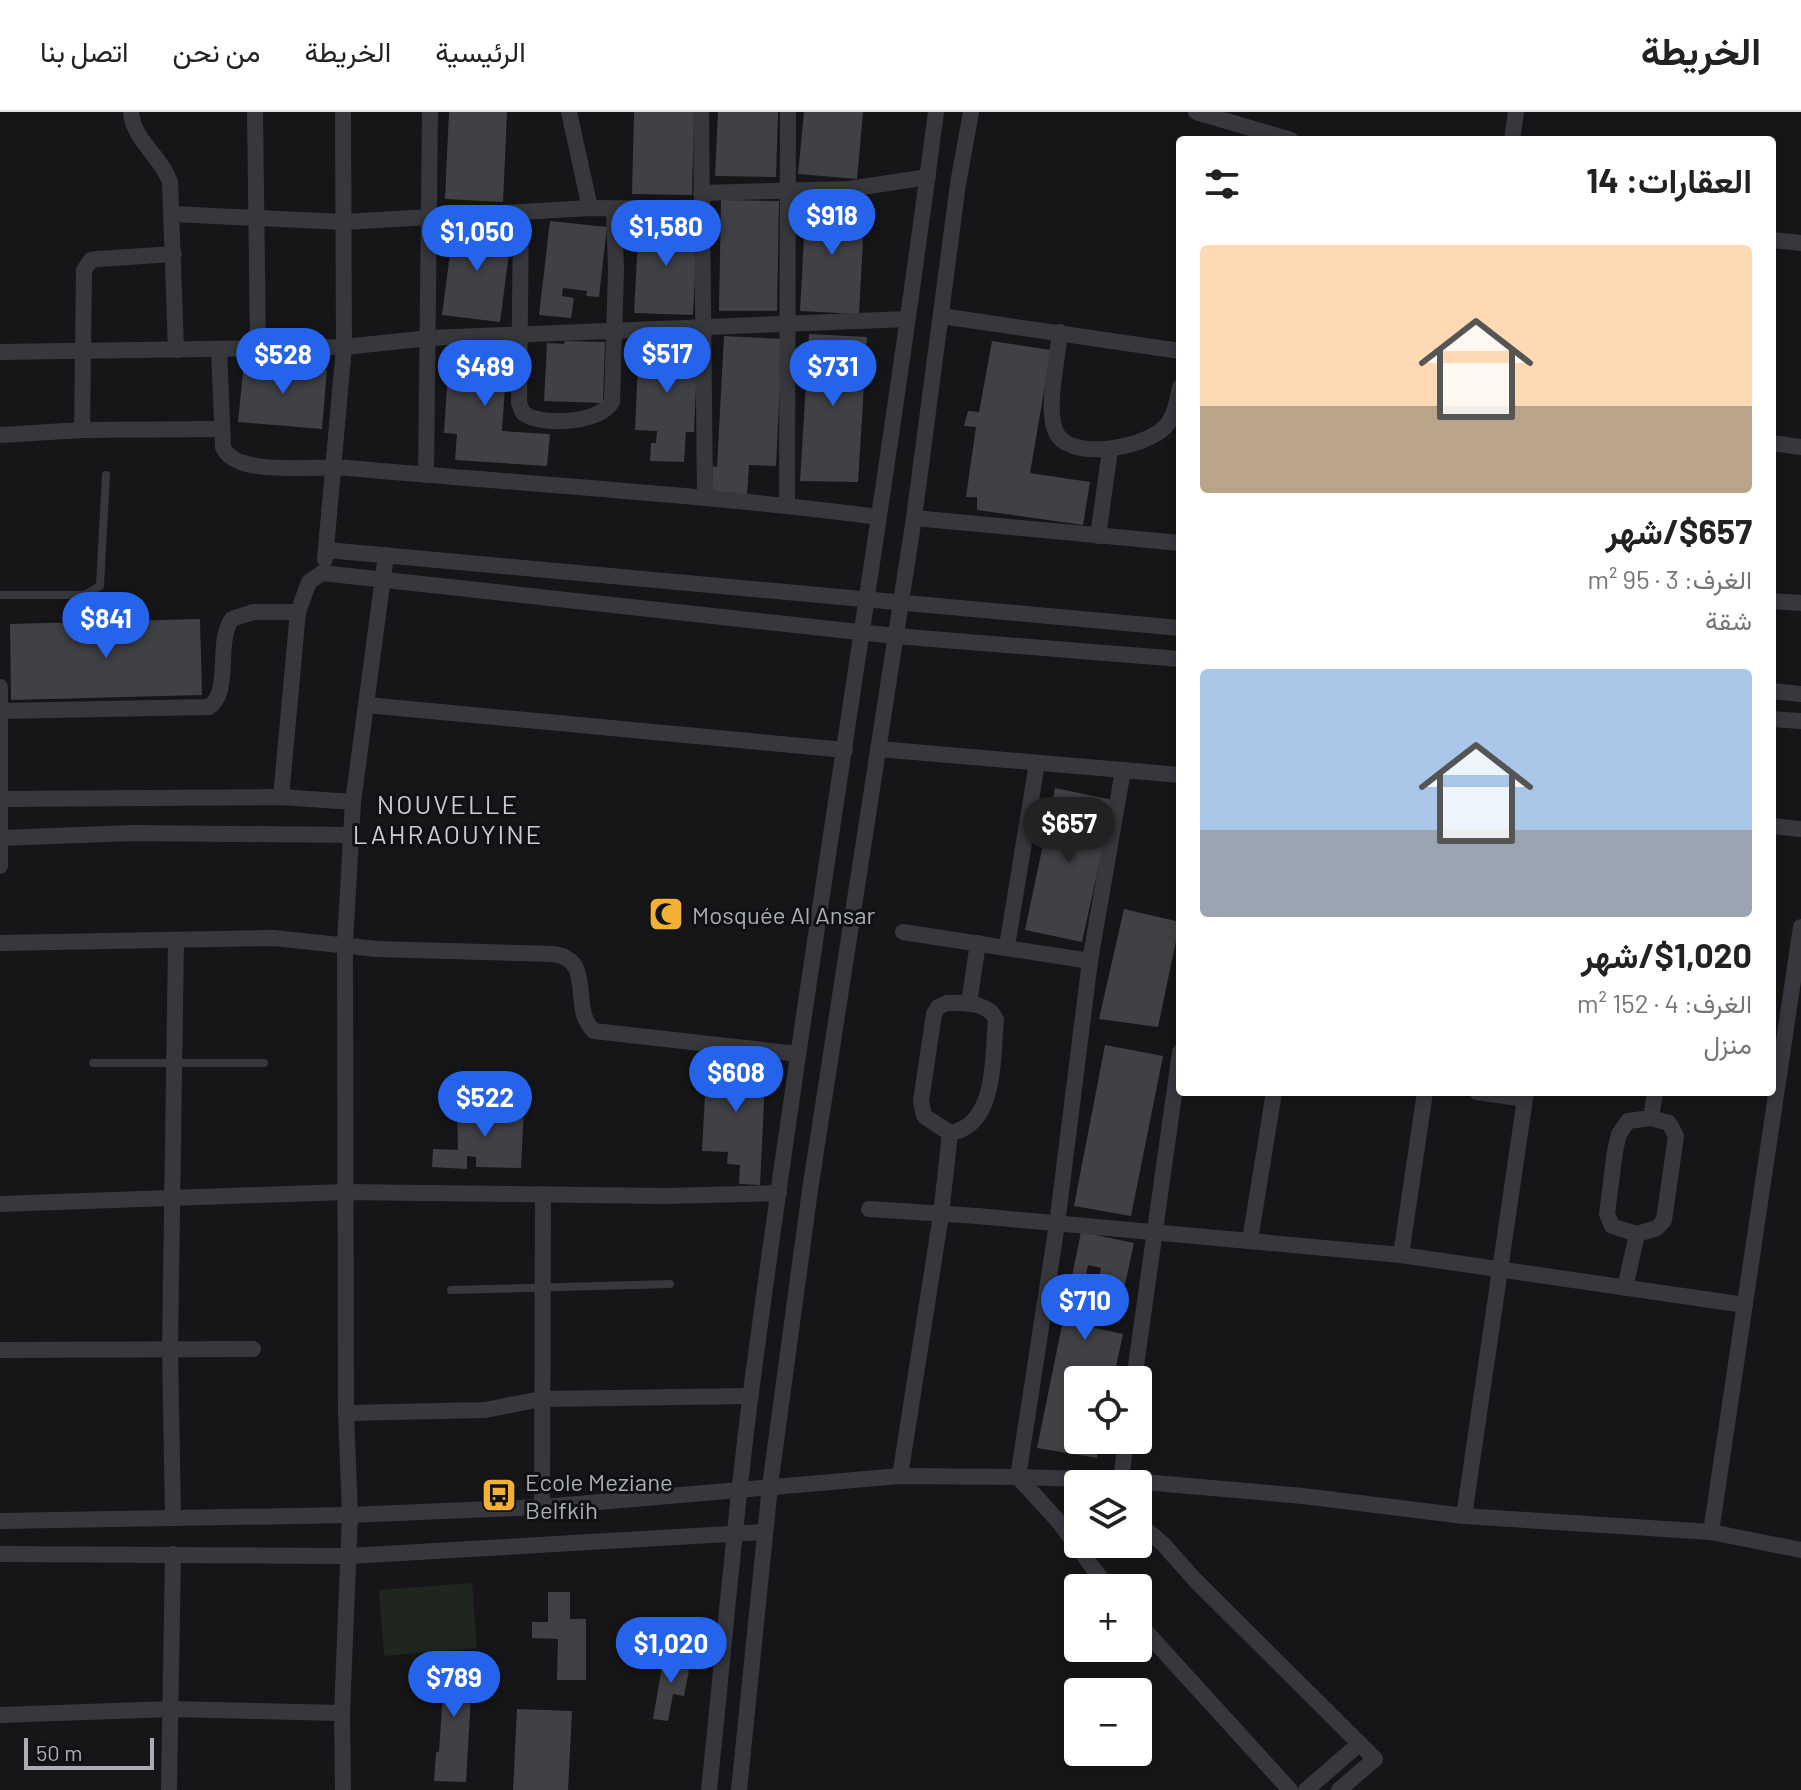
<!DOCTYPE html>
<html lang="ar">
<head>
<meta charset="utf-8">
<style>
	:root { --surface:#fff; --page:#f6f6f6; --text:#222; --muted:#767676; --line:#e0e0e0; --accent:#2563eb }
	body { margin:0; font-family:Barlow,Vazirmatn,sans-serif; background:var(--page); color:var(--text); direction:rtl; height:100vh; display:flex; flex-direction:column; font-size:30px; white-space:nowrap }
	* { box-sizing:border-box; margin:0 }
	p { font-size:26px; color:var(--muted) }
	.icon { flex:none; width:44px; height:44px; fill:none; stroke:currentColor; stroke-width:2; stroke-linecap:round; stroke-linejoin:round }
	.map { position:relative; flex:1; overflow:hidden; direction:ltr }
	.panel { position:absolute; left:1176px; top:24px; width:600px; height:960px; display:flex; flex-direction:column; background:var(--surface); border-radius:8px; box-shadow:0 4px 12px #0003; direction:rtl }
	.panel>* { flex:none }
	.tools { position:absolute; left:1064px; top:1254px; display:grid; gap:16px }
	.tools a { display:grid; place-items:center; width:88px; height:88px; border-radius:8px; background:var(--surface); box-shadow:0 4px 12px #0003; font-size:40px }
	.scale { position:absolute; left:24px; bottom:20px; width:130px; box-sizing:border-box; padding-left:8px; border:4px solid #a8adb8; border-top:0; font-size:22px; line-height:28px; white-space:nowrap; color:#a8adb8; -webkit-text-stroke:6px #111113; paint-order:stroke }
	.price { position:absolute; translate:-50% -68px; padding:0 18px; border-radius:28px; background:var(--accent); color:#fff; font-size:26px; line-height:52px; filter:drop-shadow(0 2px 4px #0008) }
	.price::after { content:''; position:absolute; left:50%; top:48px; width:24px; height:18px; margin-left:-12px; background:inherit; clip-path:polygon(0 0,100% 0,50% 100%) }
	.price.current { background:#222; color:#fff }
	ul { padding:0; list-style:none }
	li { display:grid; align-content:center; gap:16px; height:424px; padding:0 24px }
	li span { display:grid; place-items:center; height:248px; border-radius:8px; color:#555 }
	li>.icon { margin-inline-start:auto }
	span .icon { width:144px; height:144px; fill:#fffc; stroke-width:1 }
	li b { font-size:34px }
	h2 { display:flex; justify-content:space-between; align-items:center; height:96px; padding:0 24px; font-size:34px }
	header { display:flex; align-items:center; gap:48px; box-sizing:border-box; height:112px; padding:0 40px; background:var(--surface); border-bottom:2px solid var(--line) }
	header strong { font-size:38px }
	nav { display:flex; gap:44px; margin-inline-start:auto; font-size:28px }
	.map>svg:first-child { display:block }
</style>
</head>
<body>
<header>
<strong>الخريطة</strong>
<nav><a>الرئيسية</a><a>الخريطة</a><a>من نحن</a><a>اتصل بنا</a></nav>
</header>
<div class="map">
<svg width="1801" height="1678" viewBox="0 0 1801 1678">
	<rect width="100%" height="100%" fill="#161618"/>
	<!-- green -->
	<path fill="#1e261f" d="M472 1471 477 1536 384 1544 379 1478Z"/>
	<!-- building -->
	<g fill="#404145">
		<path d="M449 0H507L503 90 445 87Z"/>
		<path d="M634 0H694L692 83 632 82Z"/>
		<path d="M718 0H778L776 65 715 64Z"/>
		<path d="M804 0H863L857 67 798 62Z"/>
		<path d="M721 88 779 89 777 199H719Z"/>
		<path d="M806 88 865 91 859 202 800 199Z"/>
		<path d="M639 108 698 110 693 203 634 201Z"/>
		<path d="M550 109 607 115 599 185 586 184 587 179 563 176 562 184 574 186 571 206 539 203Z"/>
		<path d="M454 111 512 119 500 210 442 203Z"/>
		<path d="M809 222 867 225 858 370 800 369Z"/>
		<path d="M724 224 782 227 776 354 749 353 747 384 712 383 713 354 717 355Z"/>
		<path d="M639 226 698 229 694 320H686L684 350 650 349 651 331H656L657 319 635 318Z"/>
		<path d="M450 228 508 232 502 319 550 322 547 354 455 348 457 322 444 321Z"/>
		<path d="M565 229 605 230 603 291 544 289 547 231 564 232Z"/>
		<path d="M992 229 1051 238 1030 361 1090 370 1083 413 977 398V385H966L976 315 964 314 968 299 979 300Z"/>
		<path d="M244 250 327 258 322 317 238 310Z"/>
		<path d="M200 507 202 583 11 588 10 512Z"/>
		<path d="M1055 676 1113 688 1082 830 1025 818Z"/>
		<path d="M1124 797 1180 810 1158 915 1099 907Z"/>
		<path d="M1105 933 1163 944 1131 1104 1074 1094Z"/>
		<path d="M707 946 766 949 760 1073 739 1072 740 1053 727 1052 728 1040 702 1039Z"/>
		<path d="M457 995 524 997 521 1056 476 1055V1045L467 1044V1057L432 1055 433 1037 458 1038Z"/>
		<path d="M1081 1120 1134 1131 1119 1200 1093 1195 1101 1156 1088 1153 1085 1167 1097 1169 1092 1191 1083 1189 1080 1203 1092 1206 1091 1215 1123 1222 1113 1268H1078V1328H1101L1097 1346 1037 1336Z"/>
		<path d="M548 1480H570V1507H586V1568H557L558 1527 532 1526V1510H548Z"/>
		<path d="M664 1543 691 1548 684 1584 673 1582 668 1609 653 1607Z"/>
		<path d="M435 1547 473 1549 466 1670 434 1669 436 1640H439L443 1578H433Z"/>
		<path d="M517 1597 572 1599 568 1678H513Z"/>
	</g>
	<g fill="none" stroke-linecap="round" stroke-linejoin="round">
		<!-- lane -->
		<g stroke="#37383d" stroke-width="8">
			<path d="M0 483H84L100 474 106 363"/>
			<path d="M93 951H264"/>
			<path d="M451 1178 670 1172"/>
		</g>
		<!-- street -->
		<g stroke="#37383d" stroke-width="16">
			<path d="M131 0C133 28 161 44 170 70L176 238"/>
			<path d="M255 0 258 234"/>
			<path d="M569 0 590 96"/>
			<path d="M701 0 705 385"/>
			<path d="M1196 0 1291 28"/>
			<path d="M1512 28 1516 0"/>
			<path d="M701 81 849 77 928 65"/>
			<path d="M521 100 519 291 523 301C541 315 600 311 612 290L616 158 614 97"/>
			<path d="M173 102 343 110 590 96 701 97"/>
			<path d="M1772 128 1801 131"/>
			<path d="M941 204 1180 239"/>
			<path d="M1060 220C1058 246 1046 294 1055 318 1067 351 1145 336 1165 315 1175 305 1177 288 1180 275"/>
			<path d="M219 237 223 335C235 366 319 353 348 356 525 372 703 382 879 405"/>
			<path d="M0 240 344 235 430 226 907 207"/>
			<path d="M82 318 84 158 91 148 97 147 174 142"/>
			<path d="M0 323 82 318 221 317"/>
			<path d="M1772 331 1801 335"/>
			<path d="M426 363 430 0"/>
			<path d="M787 393 788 0"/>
			<path d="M914 406 1180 431"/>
			<path d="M1098 424 1110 338"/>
			<path d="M327 438 1180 516"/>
			<path d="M325 447 344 235 343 0"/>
			<path d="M1772 489 1801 491"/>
			<path d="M0 575V754"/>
			<path d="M1772 579 1801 582"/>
			<path d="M367 593 845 638"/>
			<path d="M0 599 209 595C232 580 215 530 232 507L253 500H298"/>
			<path d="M1772 607 1801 609"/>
			<path d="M879 637 1180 663"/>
			<path d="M281 685 298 500 309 470 322 461 895 524 1180 547"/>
			<path d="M0 687 281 685 353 690"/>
			<path d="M1772 714 1801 717"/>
			<path d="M0 726 133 721 351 723"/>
			<path d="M903 820 1090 849"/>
			<path d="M0 831 274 826 377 837 554 842C596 848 569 898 594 919L798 942"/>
			<path d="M1007 834 1037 651"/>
			<path d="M947 891C963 890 990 891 996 908 992 946 997 1013 950 1021L924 1004 921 989 934 902 938 895Z"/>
			<path d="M969 891 978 831"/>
			<path d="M1477 980 1525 987"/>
			<path d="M1651 1006 1669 1011 1676 1024 1664 1108 1657 1116 1637 1122 1612 1114 1607 1102 1615 1039 1619 1022 1628 1009Z"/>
			<path d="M1651 1006 1655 980"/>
			<path d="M0 1092 345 1080 666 1084 779 1081"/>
			<path d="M869 1097 977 1104 1401 1143 1745 1193"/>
			<path d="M1250 1128 1274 980"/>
			<path d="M1401 1143 1425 980"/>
			<path d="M1625 1176 1637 1122"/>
			<path d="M0 1238 253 1237"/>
			<path d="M1134 1268 1180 940"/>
			<path d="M346 1301 485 1298 541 1287 751 1284"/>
			<path d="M900 1364 941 1103 950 1021"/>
			<path d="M1121 1368 1126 1328"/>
			<path d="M542 1395 543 1082"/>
			<path d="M1464 1404 1526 980"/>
			<path d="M173 1406 170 1236 176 828"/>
			<path d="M0 1409 350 1403 542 1395 900 1364 1018 1365 1121 1368 1303 1384 1464 1404 1711 1420 1801 1438"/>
			<path d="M1138 1419 1149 1420 1163 1432 1196 1469 1375 1647 1339 1678"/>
			<path d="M1711 1420 1801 815"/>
			<path d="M0 1442 349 1444 765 1420"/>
			<path d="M1108 1476 1059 1410 1018 1365 1057 1112 1090 849 1123 658"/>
			<path d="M1138 1511 1290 1678"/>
			<path d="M0 1603 171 1597 342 1601"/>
			<path d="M169 1678 173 1442"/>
			<path d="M343 1678 342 1601 350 1403 346 1301 345 831 353 690 386 443"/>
			<path d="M709 1678C723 1546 734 1412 751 1280 807 853 880 428 936 0"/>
			<path d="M739 1678 770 1374 810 1078 914 406 958 72 971 0"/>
			<path d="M1306 1678 1359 1632"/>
		</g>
	</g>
	<!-- icons -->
	<defs>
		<g id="mosque-square" transform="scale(1.8)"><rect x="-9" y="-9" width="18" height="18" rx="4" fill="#f2b134" stroke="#111113"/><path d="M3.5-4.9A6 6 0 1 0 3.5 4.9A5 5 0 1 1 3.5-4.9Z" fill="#111"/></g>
		<g id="bus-square" transform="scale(1.8)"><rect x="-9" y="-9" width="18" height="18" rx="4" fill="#f2b134" stroke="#111113"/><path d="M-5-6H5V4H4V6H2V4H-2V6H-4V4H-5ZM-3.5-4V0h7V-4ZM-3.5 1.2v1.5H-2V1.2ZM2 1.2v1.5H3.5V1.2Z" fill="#111"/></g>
	</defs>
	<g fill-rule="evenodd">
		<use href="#mosque-square" x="666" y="802"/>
		<use href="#bus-square" x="499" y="1383"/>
	</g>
	<g text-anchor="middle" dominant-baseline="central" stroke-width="6" stroke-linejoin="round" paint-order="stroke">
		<!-- poi labels -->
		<g font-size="24" fill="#a8adb8" stroke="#111113" text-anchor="start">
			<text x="692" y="802">Mosquée Al Ansar</text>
			<text x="525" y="1369">Ecole Meziane<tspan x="525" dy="28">Belfkih</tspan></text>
		</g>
		<!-- neighbourhood labels -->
		<g font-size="26" letter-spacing="2" fill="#c9ccd4" stroke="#111113">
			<text x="448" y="691">NOUVELLE<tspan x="448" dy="30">LAHRAOUYINE</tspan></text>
		</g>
	</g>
</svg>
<div class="tools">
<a><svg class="icon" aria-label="locate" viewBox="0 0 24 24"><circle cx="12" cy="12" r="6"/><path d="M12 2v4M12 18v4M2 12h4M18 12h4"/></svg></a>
<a><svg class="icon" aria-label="layers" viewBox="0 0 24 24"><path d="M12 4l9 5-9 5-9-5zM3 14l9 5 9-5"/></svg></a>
<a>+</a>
<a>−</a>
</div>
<div class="scale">50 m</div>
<b class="price" style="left:832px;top:145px">$918</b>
<b class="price" style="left:666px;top:156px">$1,580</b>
<b class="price" style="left:477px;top:161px">$1,050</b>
<b class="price" style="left:667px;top:283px">$517</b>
<b class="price" style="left:283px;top:284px">$528</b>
<b class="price" style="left:485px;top:296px">$489</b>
<b class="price" style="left:833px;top:296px">$731</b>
<b class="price" style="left:106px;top:548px">$841</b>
<b class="price current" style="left:1069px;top:753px">$657</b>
<b class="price" style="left:736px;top:1002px">$608</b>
<b class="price" style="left:485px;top:1027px">$522</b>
<b class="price" style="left:1085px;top:1230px">$710</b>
<b class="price" style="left:671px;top:1573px">$1,020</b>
<b class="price" style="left:454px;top:1607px">$789</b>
<section class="panel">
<h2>العقارات: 14<svg class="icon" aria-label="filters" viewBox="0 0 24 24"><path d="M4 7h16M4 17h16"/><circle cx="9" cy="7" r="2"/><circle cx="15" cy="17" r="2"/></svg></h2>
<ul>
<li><span style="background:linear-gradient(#ffd9b3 65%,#b9a48a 0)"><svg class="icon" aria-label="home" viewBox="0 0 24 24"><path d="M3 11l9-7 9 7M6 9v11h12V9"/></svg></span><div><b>$657/شهر</b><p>الغرف: 3 · 95 m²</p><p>شقة</p></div></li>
<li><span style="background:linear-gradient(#a9c7e8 65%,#9aa5b1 0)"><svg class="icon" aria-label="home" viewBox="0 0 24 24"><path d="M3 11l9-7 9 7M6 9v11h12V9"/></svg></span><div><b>$1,020/شهر</b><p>الغرف: 4 · 152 m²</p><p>منزل</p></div></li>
</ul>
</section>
</div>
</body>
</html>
